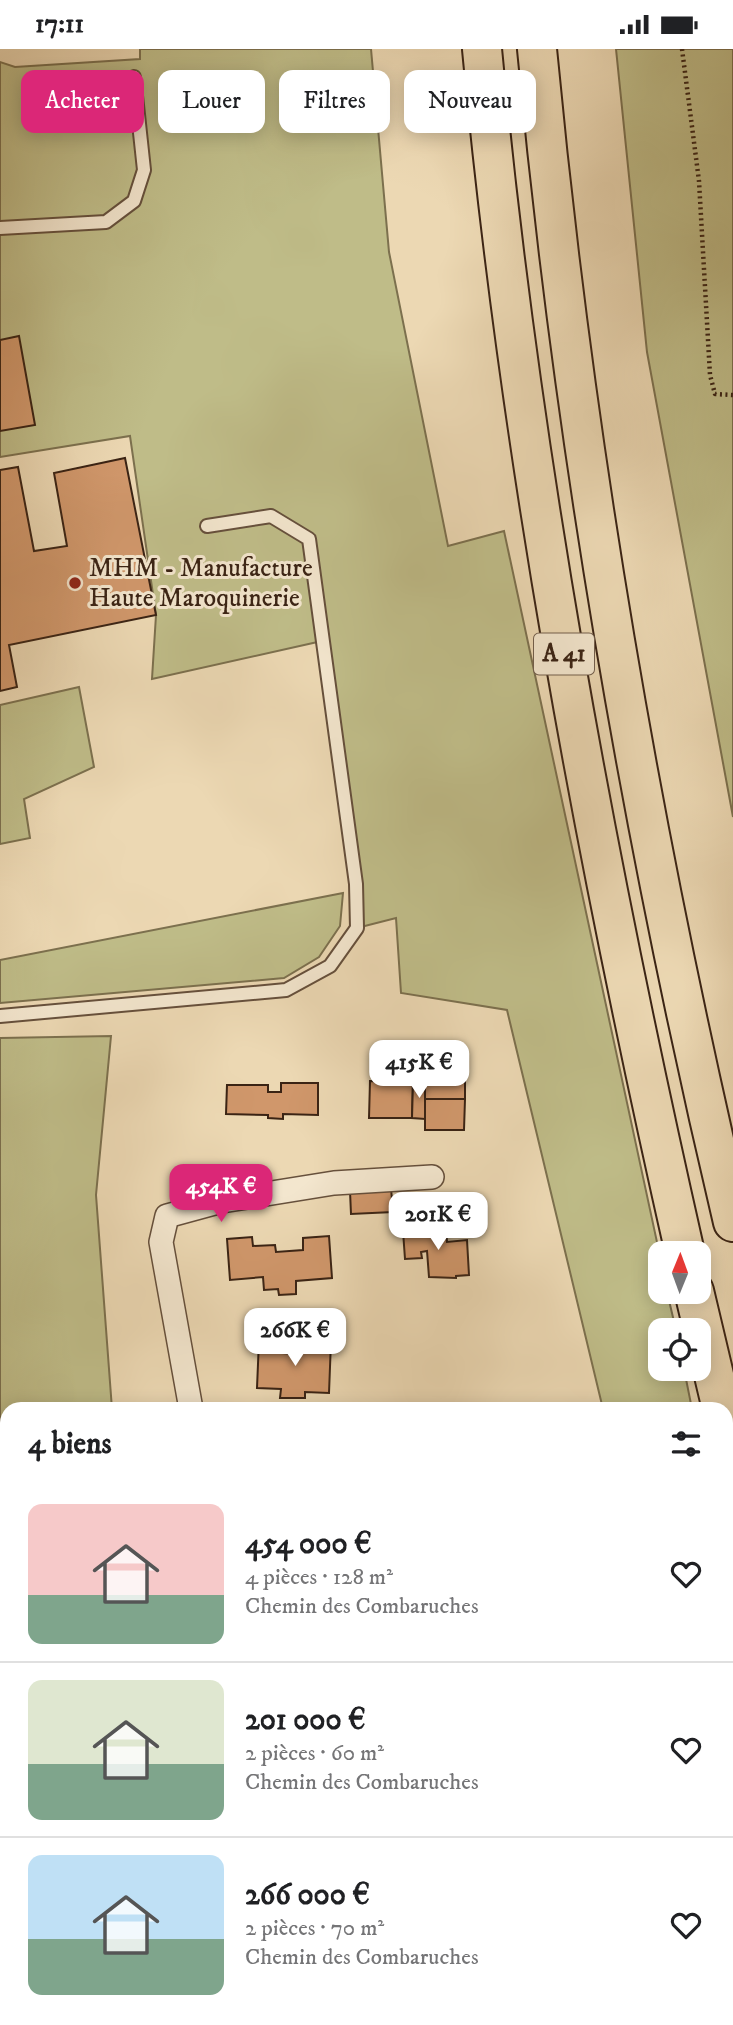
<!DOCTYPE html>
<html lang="fr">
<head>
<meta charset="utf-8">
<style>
	:root { --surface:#fff; --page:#f2f2f2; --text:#202124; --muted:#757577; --line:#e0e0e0; --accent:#db2777 }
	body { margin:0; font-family:"IM FELL DW Pica",serif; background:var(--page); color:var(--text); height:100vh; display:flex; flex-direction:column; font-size:26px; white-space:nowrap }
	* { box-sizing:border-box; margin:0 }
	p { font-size:23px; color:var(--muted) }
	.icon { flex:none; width:38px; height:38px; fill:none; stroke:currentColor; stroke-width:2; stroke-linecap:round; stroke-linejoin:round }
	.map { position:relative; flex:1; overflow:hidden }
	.panel { position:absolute; left:0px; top:1353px; width:733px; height:625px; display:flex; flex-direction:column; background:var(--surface); border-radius:21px 21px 0 0; box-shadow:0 4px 18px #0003 }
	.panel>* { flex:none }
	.top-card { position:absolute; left:21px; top:21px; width:691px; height:63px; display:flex; gap:14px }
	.needle { width:46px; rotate:1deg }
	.fabs { position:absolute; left:648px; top:1192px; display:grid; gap:14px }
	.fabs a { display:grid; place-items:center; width:63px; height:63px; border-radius:14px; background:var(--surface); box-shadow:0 4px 18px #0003; font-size:35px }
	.price { position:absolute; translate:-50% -60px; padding:0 16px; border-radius:14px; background:#fff; color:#222; font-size:23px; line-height:46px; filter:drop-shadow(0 2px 4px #0008) }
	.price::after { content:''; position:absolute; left:50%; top:42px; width:21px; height:16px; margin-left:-10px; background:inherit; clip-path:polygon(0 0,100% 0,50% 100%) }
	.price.current { background:var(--accent); color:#fff }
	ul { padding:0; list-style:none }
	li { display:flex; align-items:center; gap:21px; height:175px; padding:0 28px }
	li+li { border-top:2px solid var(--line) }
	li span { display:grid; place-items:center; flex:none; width:196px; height:140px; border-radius:14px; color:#555 }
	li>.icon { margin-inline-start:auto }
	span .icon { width:84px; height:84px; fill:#fffc; stroke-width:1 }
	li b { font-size:30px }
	h2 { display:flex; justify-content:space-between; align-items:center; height:84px; padding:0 28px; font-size:30px }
	.chip { padding:0 24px; border-radius:14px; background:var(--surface); box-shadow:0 4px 18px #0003; font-size:24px; line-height:63px }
	.chip.current { background:var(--accent); color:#fff }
	.status { display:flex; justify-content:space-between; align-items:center; height:49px; padding:0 35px; background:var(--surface); direction:ltr }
	.status svg { height:19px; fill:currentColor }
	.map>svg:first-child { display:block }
</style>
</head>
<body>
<div class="status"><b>17:11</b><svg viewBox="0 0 49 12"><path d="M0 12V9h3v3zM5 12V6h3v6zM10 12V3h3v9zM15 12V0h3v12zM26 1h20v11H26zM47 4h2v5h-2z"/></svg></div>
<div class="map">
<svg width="733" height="1976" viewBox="0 0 733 1976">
	<rect width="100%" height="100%" fill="#ecd8b3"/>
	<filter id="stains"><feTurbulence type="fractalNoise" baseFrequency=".00286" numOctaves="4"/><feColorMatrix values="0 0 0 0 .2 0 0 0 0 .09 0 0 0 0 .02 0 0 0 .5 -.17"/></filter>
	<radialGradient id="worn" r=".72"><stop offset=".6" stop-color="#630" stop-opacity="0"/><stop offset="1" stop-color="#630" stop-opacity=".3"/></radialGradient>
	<!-- green -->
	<g fill="#bfbc88" stroke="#7c704e" stroke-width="2">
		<path d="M140 0H371L389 203 448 497 504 482 660 1207V1242L667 1243 676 1281H660V1320H684L692 1360H603L507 961 401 944 396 869 357 879 322 592 152 630 156 566 130 387 0 408V13L15 18 140 10Z"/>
		<path d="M616 0H733V768L647 303Z"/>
		<path d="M79 638 94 718 24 750 30 789 0 795V656Z"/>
		<path d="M343 844 340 877 319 908 284 929 0 954V911Z"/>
		<path d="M111 987 96 1146 112 1360H7V1700L0 1702V989Z"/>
		<path d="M726 1518 733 1550V1632L726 1631Z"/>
		<path d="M726 1673 733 1674V1938L726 1924Z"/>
	</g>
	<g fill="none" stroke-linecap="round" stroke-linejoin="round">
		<!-- stream -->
		<path stroke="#737e6f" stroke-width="9" d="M0 1673 7 1671"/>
	</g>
	<!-- building -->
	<g fill="#d0976b" stroke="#3a2314" stroke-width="2">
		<path d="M19 287 35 376 0 382V291Z"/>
		<path d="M125 409 156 566 9 596 17 638 0 642V421L18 418 34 502 67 497 54 424Z"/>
		<path d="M426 1014 446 1015 445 1033 425 1032Z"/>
		<path d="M413 1016H426L425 1033H413Z"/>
		<path d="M370 1032 413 1033 412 1069H369Z"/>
		<path d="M425 1032 465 1033V1050H425Z"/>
		<path d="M413 1033H425V1070L412 1069Z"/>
		<path d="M281 1034H318V1066L283 1065V1070L268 1069V1066L226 1065 227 1036H268V1043H281Z"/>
		<path d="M425 1050H465L464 1081H425Z"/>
		<path d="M391 1139 393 1163 351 1165 350 1142Z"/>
		<path d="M446 1179 447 1193 467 1191 469 1226 456 1227V1229L429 1228 427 1202 421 1203 422 1209 405 1210 403 1182Z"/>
		<path d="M329 1187 332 1229 296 1232V1245L279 1246 278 1240 264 1241 263 1228 230 1231 227 1190 252 1188 253 1197 275 1196 276 1203 303 1201V1189Z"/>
		<path d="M259 1291H283V1304L296 1305V1291L331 1292 329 1344 305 1343V1349H280L281 1340 257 1339Z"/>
		<path d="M33 1970H69V1976H32Z"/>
		<rect x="182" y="1970" width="44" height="6"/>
	</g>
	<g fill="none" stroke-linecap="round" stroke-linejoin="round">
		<!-- secondary-tunnel -->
		<path stroke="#c8b493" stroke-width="32" stroke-dasharray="32 16" stroke-linecap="butt" d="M726 1660 733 1661"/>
		<!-- lane casing -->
		<g stroke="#66503c" stroke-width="16">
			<g id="lane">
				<path d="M0 179 106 173 134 152 144 121 134 28"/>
				<path d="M0 967 286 941 330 917 357 879 356 835 309 490 271 467 207 477"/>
			</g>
		</g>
		<!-- street casing -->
		<g stroke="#66503c" stroke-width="26">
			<g id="street">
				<path d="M191 1360 161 1193 167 1167 222 1152 334 1134 432 1128"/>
				<path d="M717 1970 720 1976"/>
				<path d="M132 1976V1970"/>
			</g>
		</g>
		<!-- secondary casing -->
		<g stroke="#3a2314" stroke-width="35">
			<path id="secondary" d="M0 1763 7 1761"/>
		</g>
		<!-- highway casing -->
		<g stroke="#3a2314" stroke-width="42">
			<g id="highway">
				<path d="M482 0C520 406 595 807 685 1204"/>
				<path d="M537 0C574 394 642 788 733 1173"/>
				<path d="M694 1242 722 1360"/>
				<path d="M726 1376 733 1404"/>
			</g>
		</g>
		<!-- path -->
		<path stroke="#3a2314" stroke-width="4.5" stroke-dasharray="2 3.5" stroke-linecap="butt" d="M682 0 699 132 710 326 715 345 733 346"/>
		<!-- lane -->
		<use href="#lane" stroke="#f3e6ce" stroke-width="12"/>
		<!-- street -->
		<use href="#street" stroke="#f3e6ce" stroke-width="23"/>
		<!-- secondary -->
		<use href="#secondary" stroke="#f3e6ce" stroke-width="32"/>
		<!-- highway -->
		<use href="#highway" stroke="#ecd8b3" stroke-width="38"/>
	</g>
	<!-- markers -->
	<circle fill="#8f2418" stroke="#f3e6ce" stroke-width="2.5" cx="75" cy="534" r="7"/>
	<g text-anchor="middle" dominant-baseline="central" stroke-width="6" stroke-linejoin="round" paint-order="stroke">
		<!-- shield labels -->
		<rect fill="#f3e6ce" stroke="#725e4c" stroke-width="2" x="534" y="584.5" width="60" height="41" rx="5"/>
		<g font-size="24" font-weight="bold" fill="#3a2314">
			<text x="564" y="605">A 41</text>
		</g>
		<!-- poi labels -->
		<g font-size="26" fill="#3a2314" stroke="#f3e6ce" text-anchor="start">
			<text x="89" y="519">MHM - Manufacture<tspan x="89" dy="30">Haute Maroquinerie</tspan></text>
		</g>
	</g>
	<rect width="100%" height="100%" filter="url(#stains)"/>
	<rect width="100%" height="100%" fill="url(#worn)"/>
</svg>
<div class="fabs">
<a><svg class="needle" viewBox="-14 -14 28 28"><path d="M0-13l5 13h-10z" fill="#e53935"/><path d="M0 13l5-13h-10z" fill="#757577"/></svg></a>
<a><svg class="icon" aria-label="locate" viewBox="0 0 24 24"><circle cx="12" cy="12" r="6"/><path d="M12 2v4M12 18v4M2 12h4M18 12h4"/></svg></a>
</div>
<b class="price" style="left:419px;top:1051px">415K €</b>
<b class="price current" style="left:221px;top:1175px">454K €</b>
<b class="price" style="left:438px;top:1203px">201K €</b>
<b class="price" style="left:295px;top:1319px">266K €</b>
<div class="top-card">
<a class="chip current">Acheter</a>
<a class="chip">Louer</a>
<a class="chip">Filtres</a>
<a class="chip">Nouveau</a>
</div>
<section class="panel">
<h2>4 biens<svg class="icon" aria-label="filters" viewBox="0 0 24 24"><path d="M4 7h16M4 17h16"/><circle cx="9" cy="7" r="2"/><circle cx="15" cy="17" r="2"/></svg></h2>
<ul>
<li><span style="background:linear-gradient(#f6c9c9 65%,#7fa58c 0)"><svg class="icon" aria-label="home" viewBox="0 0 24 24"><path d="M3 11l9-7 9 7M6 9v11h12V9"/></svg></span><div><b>454 000 €</b><p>4 pièces · 128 m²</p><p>Chemin des Combaruches</p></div><svg class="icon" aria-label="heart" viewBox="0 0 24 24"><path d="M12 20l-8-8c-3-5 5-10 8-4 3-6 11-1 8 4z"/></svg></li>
<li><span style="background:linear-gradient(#dfe7d0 60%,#7fa58c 0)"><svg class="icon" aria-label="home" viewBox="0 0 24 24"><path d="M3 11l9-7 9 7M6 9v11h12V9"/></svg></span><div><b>201 000 €</b><p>2 pièces · 60 m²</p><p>Chemin des Combaruches</p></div><svg class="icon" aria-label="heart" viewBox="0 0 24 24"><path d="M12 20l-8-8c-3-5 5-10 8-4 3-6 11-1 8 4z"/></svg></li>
<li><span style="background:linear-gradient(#bfe0f5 60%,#7fa58c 0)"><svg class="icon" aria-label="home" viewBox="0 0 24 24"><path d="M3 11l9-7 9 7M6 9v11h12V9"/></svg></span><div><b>266 000 €</b><p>2 pièces · 70 m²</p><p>Chemin des Combaruches</p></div><svg class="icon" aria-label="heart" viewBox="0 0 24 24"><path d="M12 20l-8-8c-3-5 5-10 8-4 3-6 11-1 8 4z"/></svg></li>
</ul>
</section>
</div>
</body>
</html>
